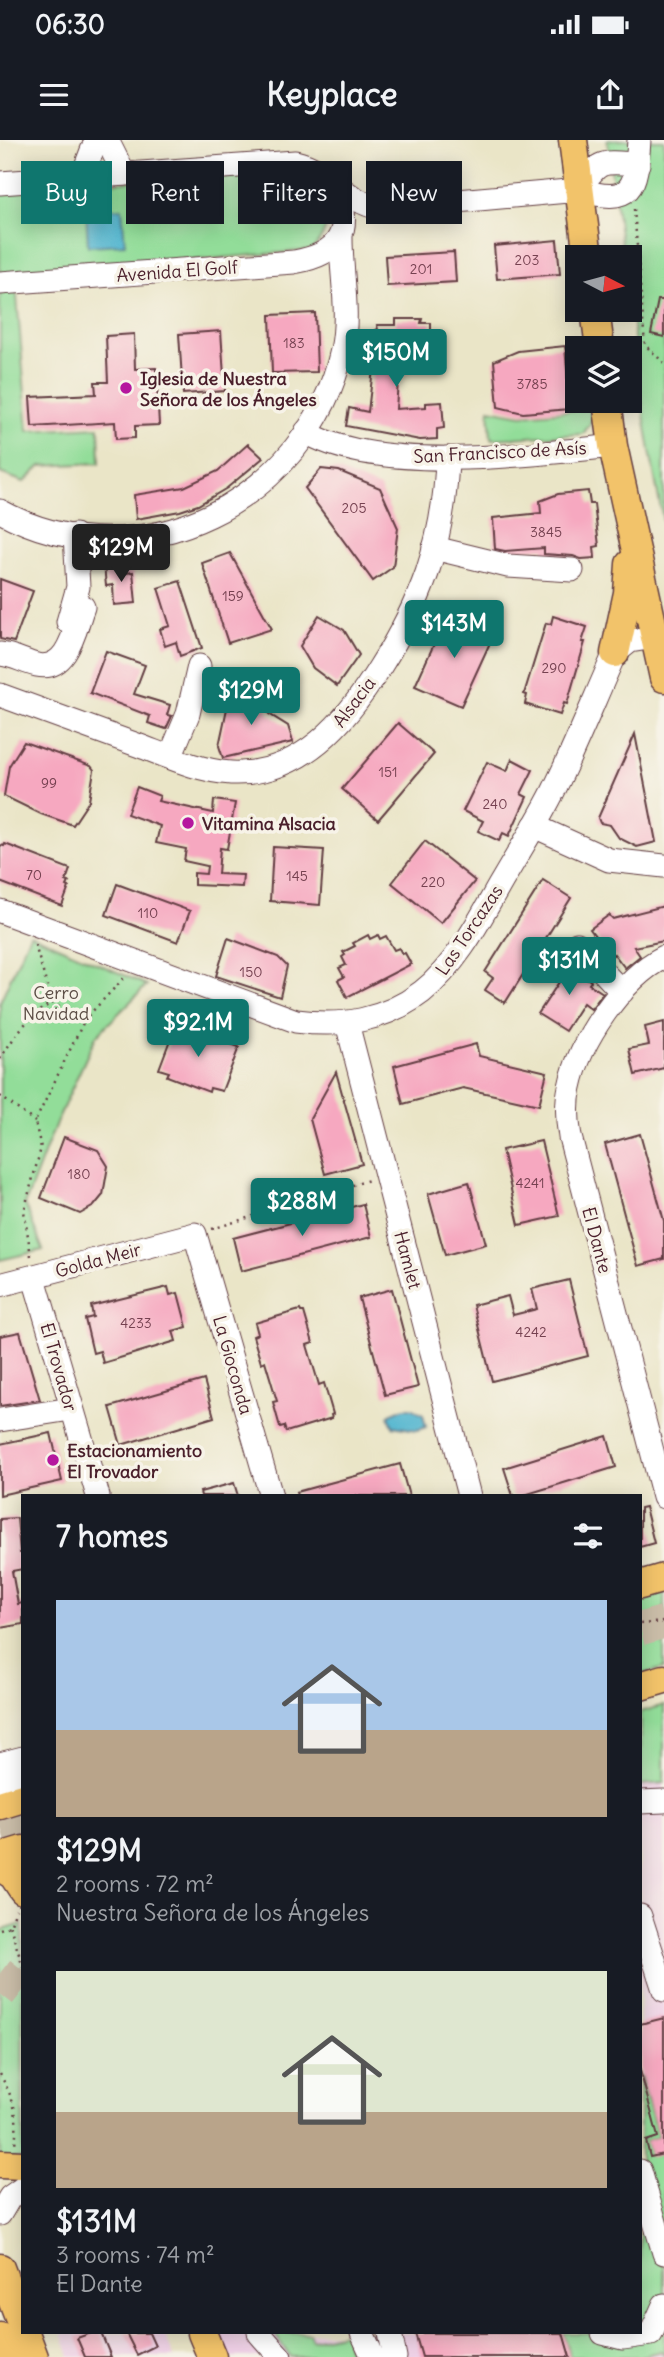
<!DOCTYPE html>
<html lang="en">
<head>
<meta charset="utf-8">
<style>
	:root { --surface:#171b24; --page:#20242c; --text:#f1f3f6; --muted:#9ea1a6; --accent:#0f766e }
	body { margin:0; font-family:Delius,sans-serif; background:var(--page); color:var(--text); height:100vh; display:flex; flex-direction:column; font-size:26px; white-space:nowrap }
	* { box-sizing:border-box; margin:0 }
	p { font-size:23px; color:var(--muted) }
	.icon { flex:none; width:38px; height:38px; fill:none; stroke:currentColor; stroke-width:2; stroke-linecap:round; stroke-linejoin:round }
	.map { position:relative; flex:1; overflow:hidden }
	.side { position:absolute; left:21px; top:1354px; width:621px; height:840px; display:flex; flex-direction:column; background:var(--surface); border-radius:0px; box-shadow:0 4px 18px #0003 }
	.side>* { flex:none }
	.guide { position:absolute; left:21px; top:21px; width:623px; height:63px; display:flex; gap:14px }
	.needle { width:46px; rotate:96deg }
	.tools { position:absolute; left:565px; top:105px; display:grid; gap:14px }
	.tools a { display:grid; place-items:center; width:77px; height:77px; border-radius:0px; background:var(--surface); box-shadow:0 4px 18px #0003; font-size:35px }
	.price { position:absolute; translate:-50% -60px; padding:0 16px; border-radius:7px; background:var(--accent); color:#fff; font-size:23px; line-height:46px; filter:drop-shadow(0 2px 4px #0008) }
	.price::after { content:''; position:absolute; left:50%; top:42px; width:21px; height:16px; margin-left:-10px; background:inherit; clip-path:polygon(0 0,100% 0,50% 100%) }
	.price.selected { background:#222; color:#fff }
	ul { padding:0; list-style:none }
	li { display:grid; align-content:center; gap:14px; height:371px; padding:0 35px }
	li span { display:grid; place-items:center; height:217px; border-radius:0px; color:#555 }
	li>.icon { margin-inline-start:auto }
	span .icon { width:126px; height:126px; fill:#fffc; stroke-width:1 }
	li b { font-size:30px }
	h2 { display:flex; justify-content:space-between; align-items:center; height:84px; padding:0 35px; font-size:30px }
	.pill { padding:0 24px; border-radius:0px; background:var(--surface); box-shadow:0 4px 18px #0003; font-size:24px; line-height:63px }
	.pill.selected { background:var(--accent); color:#fff }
	.status { display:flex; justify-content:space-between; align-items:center; height:49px; padding:0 35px; background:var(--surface); direction:ltr }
	.status svg { height:19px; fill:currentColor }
	header { display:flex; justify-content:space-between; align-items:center; height:91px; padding:0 35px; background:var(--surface); font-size:32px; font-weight:700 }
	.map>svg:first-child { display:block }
</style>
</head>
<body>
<div class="status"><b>06:30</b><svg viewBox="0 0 49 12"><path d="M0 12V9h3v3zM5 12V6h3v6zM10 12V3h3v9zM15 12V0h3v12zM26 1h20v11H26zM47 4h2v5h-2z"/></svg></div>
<header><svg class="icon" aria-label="menu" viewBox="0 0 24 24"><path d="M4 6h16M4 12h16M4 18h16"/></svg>Keyplace<svg class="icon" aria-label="share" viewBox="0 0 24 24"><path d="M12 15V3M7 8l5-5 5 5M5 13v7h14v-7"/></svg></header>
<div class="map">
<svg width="664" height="2217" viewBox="0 0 664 2217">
	<rect width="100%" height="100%" fill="#f7f3e8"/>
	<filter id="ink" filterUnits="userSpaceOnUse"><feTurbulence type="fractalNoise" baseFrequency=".0143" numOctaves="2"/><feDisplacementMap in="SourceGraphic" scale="14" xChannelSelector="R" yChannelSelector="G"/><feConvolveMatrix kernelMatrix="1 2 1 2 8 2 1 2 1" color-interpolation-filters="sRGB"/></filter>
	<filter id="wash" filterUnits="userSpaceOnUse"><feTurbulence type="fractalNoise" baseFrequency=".00686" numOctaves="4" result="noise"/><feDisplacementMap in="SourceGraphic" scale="28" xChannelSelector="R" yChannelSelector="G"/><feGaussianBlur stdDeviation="1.57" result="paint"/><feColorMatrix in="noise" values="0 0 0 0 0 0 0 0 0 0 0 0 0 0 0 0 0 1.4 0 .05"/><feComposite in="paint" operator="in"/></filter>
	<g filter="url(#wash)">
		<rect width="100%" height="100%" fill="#eae5c7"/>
		<!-- built -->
		<g fill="#efd0e6">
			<path d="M664 1565V2217H225L216 2193H640V1572Z"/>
			<path d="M62 2193H164L174 2217H70Z"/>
		</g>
		<!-- green -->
		<g fill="#92dd99" stroke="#6e7e62" stroke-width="2">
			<path d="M607 0H664V386C647 298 630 208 630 117H623Z"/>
			<path d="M288 31C299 33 311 35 319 44 336 64 328 93 312 110L0 137V50Z"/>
			<path d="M16 145 28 291 99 287 100 323 41 326 24 342 0 333V147Z"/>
			<path d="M489 269 522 275 590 269 591 282 583 294 491 299Z"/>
			<path d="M30 794 147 845 96 896 56 983 25 1064 43 1110 0 1120V862Z"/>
			<path d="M664 1450V1528L640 1535V1457Z"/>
			<path d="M664 1565V1643L641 1645V1572Z"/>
			<path d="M22 1784 23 2018H0V1791Z"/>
			<path d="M640 1935 658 1997 646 2001 650 2016 664 2014V2216L661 2211 640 2217H570L563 2193H640Z"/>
			<path d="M274 2193H309L312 2200 344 2193 351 2217H290Z"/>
		</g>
		<!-- water -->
		<g fill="#51b5cf" stroke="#4e6a7d" stroke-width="2">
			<path d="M122 68 125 104 88 106 86 70Z"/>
			<path d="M404 1268H411L423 1275 426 1287 417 1290 393 1286 389 1277 390 1274Z"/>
		</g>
		<g id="blocks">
			<!-- building -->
			<g fill="#f6a8c0">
				<path d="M557 100 560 134 497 139 494 106Z"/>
				<path d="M454 112 456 142 387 146 385 116Z"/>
				<path d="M658 160H664V197L651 194Z"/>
				<path d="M315 173 317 232 272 233 270 175Z"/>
				<path d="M396 179H422L421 183H431V199H401L396 269 426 267V263L442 262 444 288 437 289V299L420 300 346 286 349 268 368 272 373 229H376L375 190H378L377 185H396Z"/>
				<path d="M221 191 225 251 183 254 179 194Z"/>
				<path d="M134 194 135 229 156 228 159 285 135 286V298L116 299 115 282 32 287 30 257 96 254 95 242H108L106 196Z"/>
				<path d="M565 206 570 269 523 273 498 267 494 221 518 211Z"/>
				<path d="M248 304 263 318 227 348 198 365 180 371 136 379 134 355 184 347 218 331Z"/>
				<path d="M321 329 339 331 380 348 398 388 393 427 373 441 305 348Z"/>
				<path d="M588 351 590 364H594L599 406 594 407 595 418 581 419 573 416 544 414V408L505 411 495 409 493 378 541 373 540 361 558 354Z"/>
				<path d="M230 413 272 489 228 503 202 423Z"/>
				<path d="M125 423 126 433 133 432 136 463 114 465 113 445 106 446 104 425Z"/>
				<path d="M0 439 33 451 14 502 0 499Z"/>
				<path d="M180 441 202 508 180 516 176 502 165 506 160 489 170 486 158 448Z"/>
				<path d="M448 473 494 494 461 566 415 546Z"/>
				<path d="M319 475 344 490 359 515 337 546 313 528 300 506Z"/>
				<path d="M553 476 587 487 582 502H585L567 564 564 563 560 575 525 564 527 555 524 554 546 483 551 484Z"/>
				<path d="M106 511 145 525 134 554 170 565 167 575 172 576 166 589 148 583 150 576 90 553Z"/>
				<path d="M261 553 269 574 288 586 293 602 223 618 219 606 229 559Z"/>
				<path d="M398 583 434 614 378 680 342 649Z"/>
				<path d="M635 594 656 702 637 707 619 698 610 685 600 683 598 678Z"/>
				<path d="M24 602 91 626 94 630 89 661 73 685 41 674 4 656 9 626Z"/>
				<path d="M512 619 533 630 521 654 527 657 509 696 503 693 499 701 478 691 483 681 463 671 487 622 507 631Z"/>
				<path d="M137 647 160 656 158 661 213 673 214 660 235 663 227 709 220 708 218 734 243 735 242 747 194 745V733L206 734 207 726 184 721 186 709 156 703 160 686 127 674Z"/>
				<path d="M425 701 475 741 441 783 392 743Z"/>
				<path d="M5 704 70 729 66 741 69 742 67 746 69 747 62 766 0 742V705L4 706Z"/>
				<path d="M273 707 324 710 320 765 270 761Z"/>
				<path d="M543 740 571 758 505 863 485 850 493 838 485 832Z"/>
				<path d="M117 744 190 771 178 802 106 775Z"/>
				<path d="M664 766V801L634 807 640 816 625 828 614 814 613 815 604 804 602 805 590 789 609 775 613 779Z"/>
				<path d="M368 795 370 799 378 795 380 799 386 796 394 810 399 808 402 814 405 813 411 824 347 857 338 840 344 837 339 828 346 825 342 817 345 815 343 812 355 806 353 803Z"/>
				<path d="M228 798 278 817 287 826 280 857 216 836Z"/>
				<path d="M566 821 579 830 577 832 591 841 589 844 603 853 591 869 583 863 565 891 538 874 559 842 553 838Z"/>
				<path d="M664 882V928L635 935 629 909 649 905 645 887Z"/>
				<path d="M176 884 239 907 222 951 210 948 209 952 167 936 169 932 159 929Z"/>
				<path d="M476 904 479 916 547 932 539 965 463 948 403 964 394 926Z"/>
				<path d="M336 932 362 1024 325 1034 310 979Z"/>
				<path d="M640 994 664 1081V1119L638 1126 605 1004Z"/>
				<path d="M64 997 98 1010 108 1026 103 1055 94 1066 80 1074 41 1058Z"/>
				<path d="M541 1001 559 1076 519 1085 502 1010Z"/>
				<path d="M469 1042 486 1104 445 1115 428 1054Z"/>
				<path d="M363 1064 371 1097 241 1131 233 1098Z"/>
				<path d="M569 1140 588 1216 492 1241 473 1165 508 1156 513 1175 537 1169 532 1149Z"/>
				<path d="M168 1147 170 1155 178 1153 187 1187 173 1191 176 1201 103 1223 100 1211 93 1213 85 1179 93 1177 91 1166Z"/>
				<path d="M392 1149 418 1247 385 1255 359 1158Z"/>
				<path d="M300 1170 301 1172H304L313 1203 307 1205 319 1245 324 1243 333 1274 331 1275 332 1278 286 1292 284 1286 280 1287 273 1262 277 1261 265 1221 261 1223 253 1196 258 1194 255 1183Z"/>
				<path d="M20 1192 40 1260 0 1266V1196Z"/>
				<path d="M204 1240 214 1277 121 1305 110 1267Z"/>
				<path d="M51 1293 62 1341 0 1355V1304Z"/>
				<path d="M607 1296 616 1327 521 1356H513L504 1328Z"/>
				<path d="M400 1324 409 1356H297L296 1352Z"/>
				<path d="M234 1343 238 1356H201L200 1352Z"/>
				<path d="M645 1367 654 1403 640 1407V1368Z"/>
				<path d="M17 1378 20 1413H23V1429L12 1431 18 1464 23 1463V1484L0 1488V1379Z"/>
				<path d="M664 1878V2014L650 2017 646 2001 658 1997 640 1930V1884Z"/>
				<path d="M91 2193H101L111 2217H85L77 2198Z"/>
				<path d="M126 2193H149L155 2206 137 2215Z"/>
				<path d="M415 2193H563L570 2217H422Z"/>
			</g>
		</g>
	</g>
	<g filter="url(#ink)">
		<use href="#blocks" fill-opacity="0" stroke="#623d42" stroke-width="2"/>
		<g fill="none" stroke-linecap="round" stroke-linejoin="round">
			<!-- highway-tunnel -->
			<g stroke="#cabda8" stroke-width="33" stroke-dasharray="33 17" stroke-linecap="butt">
				<path d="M640 1489 664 1482"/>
				<path d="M0 1685 23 1678"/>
				<path d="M0 1833 23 1851"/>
			</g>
			<!-- minor casing -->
			<g stroke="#623d42" stroke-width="25">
				<g id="minor">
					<path d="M107 0 124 34"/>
					<path d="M82 37 96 0"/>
					<path d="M0 43 295 22C329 29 345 62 380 68L579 50C633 65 636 49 639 0"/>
					<path d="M579 50C600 18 602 22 638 24"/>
					<path d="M0 143 294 122C341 114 353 91 337 46"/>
					<path d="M306 292C375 334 533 315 613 306"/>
					<path d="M0 371C138 447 309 360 342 210 350 173 341 135 341 98"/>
					<path d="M434 408 508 426 572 430"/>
					<path d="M68 482 78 447 75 395"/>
					<path d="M0 514C13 515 24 522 37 525 68 532 75 488 83 467"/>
					<path d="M0 555C47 572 93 589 140 606 169 617 200 631 231 633 301 636 347 581 380 527 399 497 415 467 427 433 439 397 446 356 447 318"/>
					<path d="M170 617 188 574 199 526"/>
					<path d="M534 686 609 720 664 726"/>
					<path d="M0 771 296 881C342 887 384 881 422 852 456 825 478 783 499 746 517 715 536 685 552 654 575 608 594 560 615 513L630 501 655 497"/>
					<path d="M577 804 622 852"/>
					<path d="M664 817C622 838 579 902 570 947 566 964 567 980 570 997L664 1357"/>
					<path d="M347 883 469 1356"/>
					<path d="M34 1138 98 1356"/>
					<path d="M0 1145 195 1094 271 1356"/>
					<path d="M0 1280 71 1269"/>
					<path d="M0 1624 23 1618"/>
					<path d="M0 1646 23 1638"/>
					<path d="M640 1662 664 1661"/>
					<path d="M640 1776 664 1850"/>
					<path d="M640 2031 664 2113"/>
					<path d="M0 2074 10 2057 23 2048"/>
					<path d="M259 2193 280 2217"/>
					<path d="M362 2193 373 2217"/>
					<path d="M390 2193 395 2217"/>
					<path d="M603 2193 623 2198 651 2194 664 2165"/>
				</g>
			</g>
			<!-- major casing -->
			<g stroke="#623d42" stroke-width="31">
				<g id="major">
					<path d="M573 0 588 117"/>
					<path d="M595 170 600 208"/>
					<path d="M607 261 613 306 664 538"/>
					<path d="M615 513 628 453 630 424"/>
					<path d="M640 1445 664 1438"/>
					<path d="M640 1546 664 1539"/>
					<path d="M0 1665 23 1658"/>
					<path d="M0 1717 23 1710"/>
					<path d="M0 1727 13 1735 23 1750"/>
					<path d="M0 2024 23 2025"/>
					<path d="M0 2128 23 2188"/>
					<path d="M25 2193 34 2217"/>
					<path d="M202 2193 212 2217"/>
					<path d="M0 2197 7 2217"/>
				</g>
			</g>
			<!-- path -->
			<g stroke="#623d42" stroke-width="2.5" stroke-dasharray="2 5" stroke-linecap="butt">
				<path d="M634 69 645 205 664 223"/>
				<path d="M35 805 52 863"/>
				<path d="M0 919C15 896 27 876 52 863L85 879 124 838"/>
				<path d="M0 956 35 982"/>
				<path d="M212 1089 369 1040"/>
				<path d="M31 1116 24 1071 41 1008 35 982 85 879"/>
				<path d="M640 1484 664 1482"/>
				<path d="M10 1786 23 1827"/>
				<path d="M0 1789 10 1786 16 1769"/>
				<path d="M0 1934C14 1961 19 1973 15 2004"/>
			</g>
			<!-- minor -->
			<use href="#minor" stroke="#fff" stroke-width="23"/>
			<!-- major -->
			<use href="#major" stroke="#f2c36a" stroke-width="28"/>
		</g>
	</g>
	<!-- markers -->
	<g fill="#b5179e" stroke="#f7f3e8" stroke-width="2.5">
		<circle cx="126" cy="248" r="7"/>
		<circle cx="188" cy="683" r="7"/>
		<circle cx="53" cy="1320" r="7"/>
	</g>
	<g text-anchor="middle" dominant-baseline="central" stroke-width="7" stroke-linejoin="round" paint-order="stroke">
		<!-- number labels -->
		<g font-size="14" fill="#754150">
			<text x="527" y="120">203</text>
			<text x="421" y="129">201</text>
			<text x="294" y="203">183</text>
			<text x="532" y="244">3785</text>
			<text x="354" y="368">205</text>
			<text x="546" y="392">3845</text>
			<text x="233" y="456">159</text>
			<text x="554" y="528">290</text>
			<text x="388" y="632">151</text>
			<text x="49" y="643">99</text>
			<text x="495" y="664">240</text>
			<text x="34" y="735">70</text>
			<text x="297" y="736">145</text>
			<text x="433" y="742">220</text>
			<text x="148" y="773">110</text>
			<text x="251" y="832">150</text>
			<text x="79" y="1034">180</text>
			<text x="530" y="1043">4241</text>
			<text x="136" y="1183">4233</text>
			<text x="531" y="1192">4242</text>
		</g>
		<!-- street labels -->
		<g font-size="18" fill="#4a1f2b" stroke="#f7f3e8">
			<text transform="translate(177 131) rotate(-4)">Avenida El Golf</text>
			<text transform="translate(500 312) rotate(-3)">San Francisco de Asís</text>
			<text transform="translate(354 562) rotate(-53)">Alsacia</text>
			<text transform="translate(469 790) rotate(-56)">Las Torcazas</text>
			<text transform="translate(597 1100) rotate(75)">El Dante</text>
			<text transform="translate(98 1120) rotate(-15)">Golda Meir</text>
			<text transform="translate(408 1120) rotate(75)">Hamlet</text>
			<text transform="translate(233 1225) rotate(74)">La Gioconda</text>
			<text transform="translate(59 1227) rotate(74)">El Trovador</text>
		</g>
		<!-- poi labels -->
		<g font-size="18" font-weight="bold" fill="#4a1f2b" stroke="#f7f3e8" text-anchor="start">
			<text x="140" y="238">Iglesia de Nuestra<tspan x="140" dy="21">Señora de los Ángeles</tspan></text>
			<text x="202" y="683">Vitamina Alsacia</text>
			<text x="67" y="1310">Estacionamiento<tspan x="67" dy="21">El Trovador</tspan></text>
		</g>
		<!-- park labels -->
		<g font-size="18" fill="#5c4e46" stroke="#f7f3e8">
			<text x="56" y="852">Cerro<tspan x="56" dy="21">Navidad</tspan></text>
		</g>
	</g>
</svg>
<div class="tools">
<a><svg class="needle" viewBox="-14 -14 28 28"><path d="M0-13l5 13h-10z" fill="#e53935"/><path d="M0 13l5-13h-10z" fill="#9ea1a6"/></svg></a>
<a><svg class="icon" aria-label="layers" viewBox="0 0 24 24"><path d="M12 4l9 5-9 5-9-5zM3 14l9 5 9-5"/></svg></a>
</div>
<b class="price" style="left:396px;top:249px">$150M</b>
<b class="price selected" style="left:121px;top:444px">$129M</b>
<b class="price" style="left:454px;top:520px">$143M</b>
<b class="price" style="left:251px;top:587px">$129M</b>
<b class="price" style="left:569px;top:857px">$131M</b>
<b class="price" style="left:198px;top:919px">$92.1M</b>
<b class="price" style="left:302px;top:1098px">$288M</b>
<div class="guide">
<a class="pill selected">Buy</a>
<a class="pill">Rent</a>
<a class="pill">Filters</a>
<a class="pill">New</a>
</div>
<section class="side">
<h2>7 homes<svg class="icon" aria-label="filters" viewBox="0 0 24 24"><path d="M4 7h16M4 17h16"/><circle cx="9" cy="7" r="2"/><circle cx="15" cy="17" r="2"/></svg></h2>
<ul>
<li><span style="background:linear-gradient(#a9c7e8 60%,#b9a48a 0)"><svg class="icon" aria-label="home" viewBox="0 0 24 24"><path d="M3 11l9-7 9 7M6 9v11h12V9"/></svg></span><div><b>$129M</b><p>2 rooms · 72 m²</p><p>Nuestra Señora de los Ángeles</p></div></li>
<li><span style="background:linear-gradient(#dfe7d0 65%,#b9a48a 0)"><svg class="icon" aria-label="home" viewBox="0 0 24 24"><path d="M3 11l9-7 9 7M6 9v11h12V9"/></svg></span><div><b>$131M</b><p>3 rooms · 74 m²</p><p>El Dante</p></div></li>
</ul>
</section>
</div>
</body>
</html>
